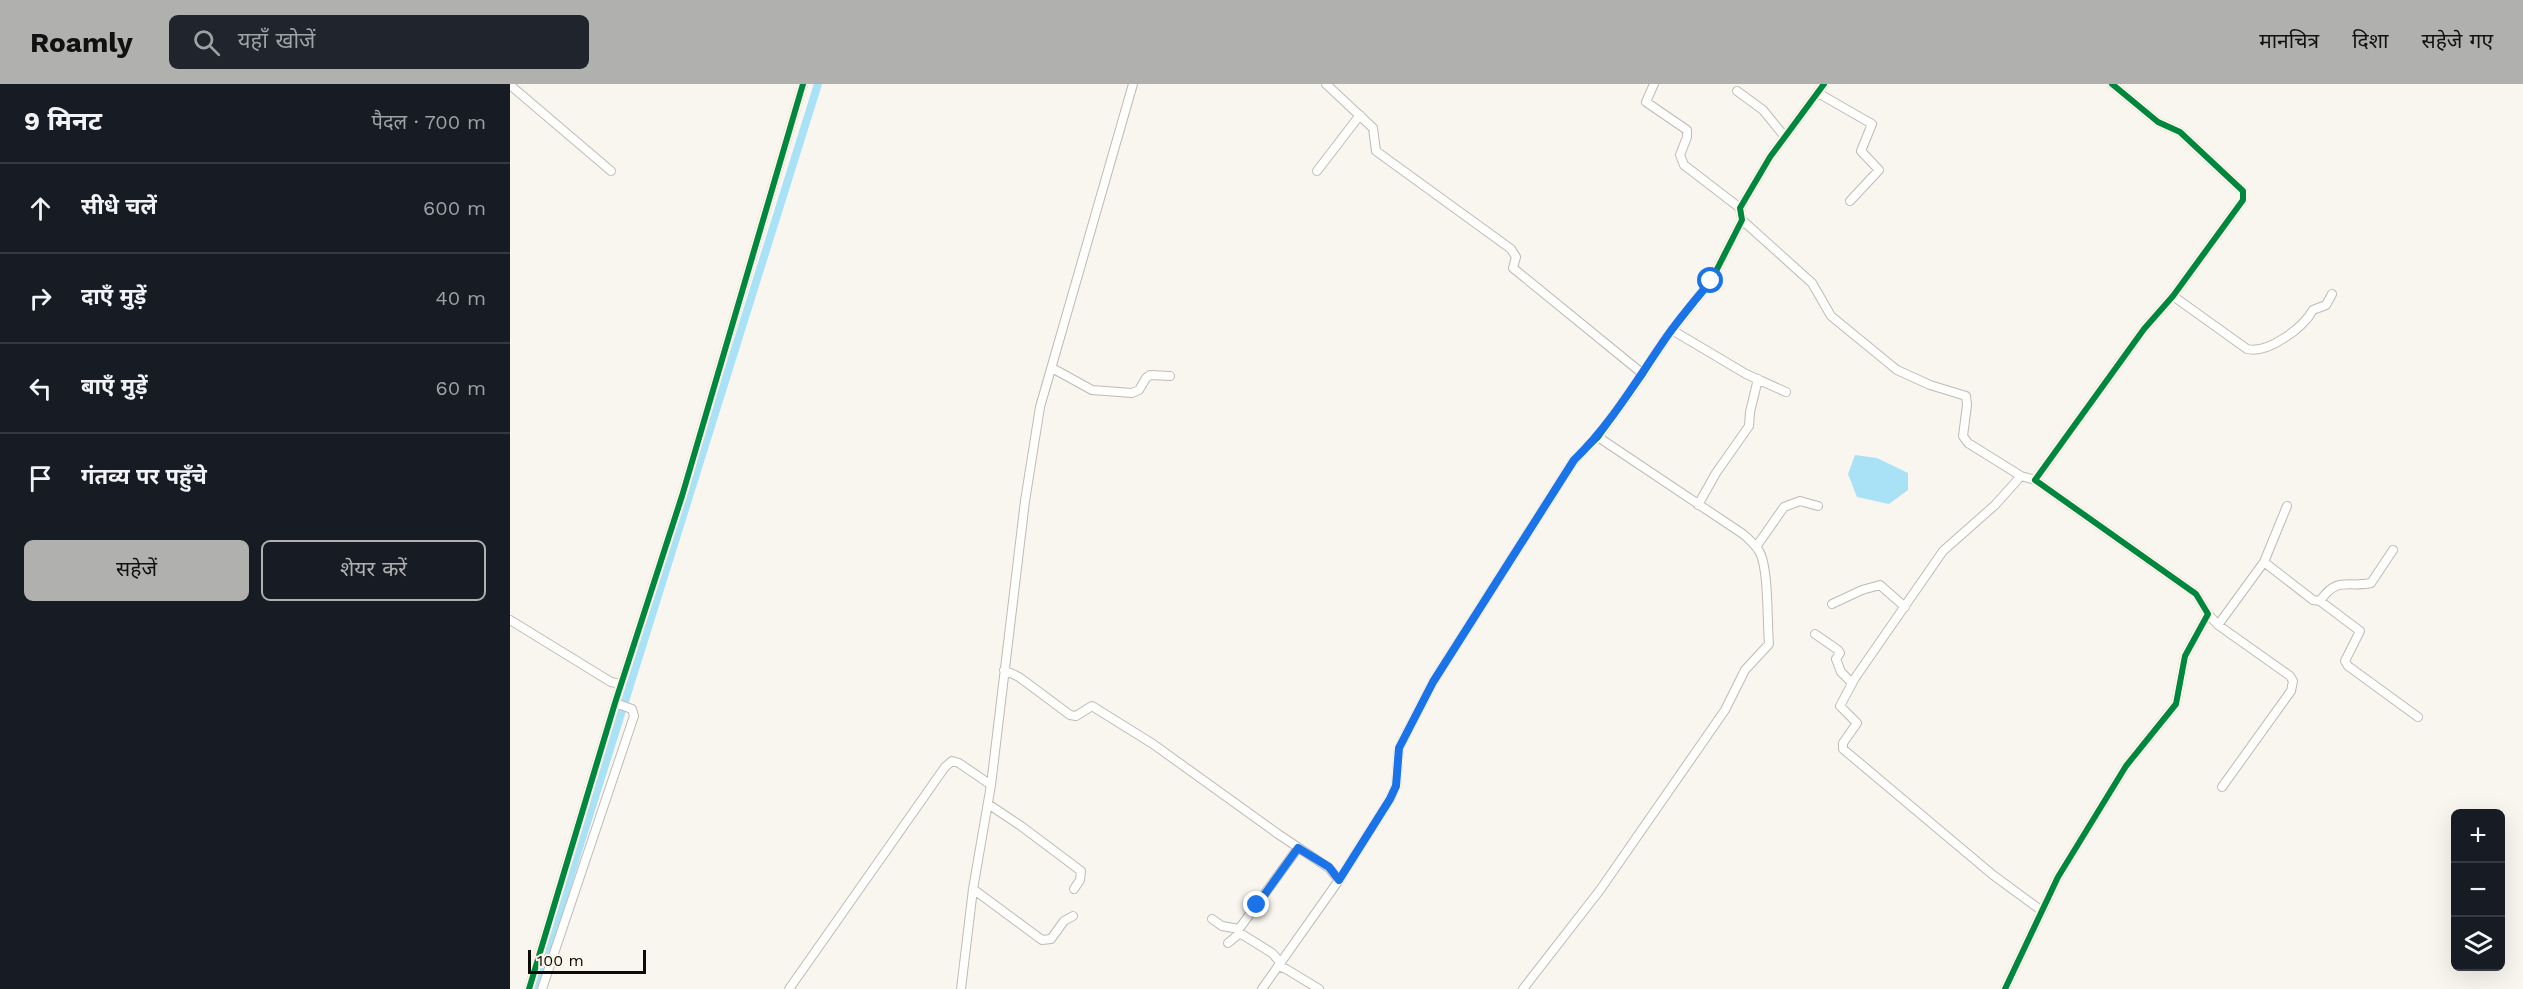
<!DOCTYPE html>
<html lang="hi">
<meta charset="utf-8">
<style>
:root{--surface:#171b24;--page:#20242c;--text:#f1f3f6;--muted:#9ea1a6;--line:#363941;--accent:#b0b0af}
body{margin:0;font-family:"Work Sans","Noto Sans Devanagari",sans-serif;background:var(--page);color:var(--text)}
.controls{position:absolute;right:18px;bottom:18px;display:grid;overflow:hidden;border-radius:9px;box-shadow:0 6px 24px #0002}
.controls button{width:54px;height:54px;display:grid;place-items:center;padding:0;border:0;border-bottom:2px solid var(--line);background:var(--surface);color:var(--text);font:30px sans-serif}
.scale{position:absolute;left:18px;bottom:15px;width:118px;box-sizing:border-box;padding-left:6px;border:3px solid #0d0b07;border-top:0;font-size:16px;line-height:21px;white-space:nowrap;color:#0d0b07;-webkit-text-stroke:4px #fdf7eb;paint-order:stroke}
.stop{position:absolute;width:18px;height:18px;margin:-14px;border:4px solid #1a73e8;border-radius:50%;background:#fff}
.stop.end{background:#1a73e8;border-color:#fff;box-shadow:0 2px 6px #0008}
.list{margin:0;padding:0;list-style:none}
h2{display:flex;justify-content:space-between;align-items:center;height:78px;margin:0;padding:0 24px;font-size:26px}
h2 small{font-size:20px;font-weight:400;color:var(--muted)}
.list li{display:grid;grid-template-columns:39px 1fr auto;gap:18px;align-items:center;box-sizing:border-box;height:90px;padding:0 24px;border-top:2px solid var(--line)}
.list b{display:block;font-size:22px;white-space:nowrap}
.list em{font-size:20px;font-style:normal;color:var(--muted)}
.actions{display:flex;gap:12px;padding:18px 24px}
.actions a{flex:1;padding:14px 0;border:2px solid var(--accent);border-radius:9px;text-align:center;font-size:21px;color:var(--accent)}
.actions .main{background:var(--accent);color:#111}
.icon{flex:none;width:33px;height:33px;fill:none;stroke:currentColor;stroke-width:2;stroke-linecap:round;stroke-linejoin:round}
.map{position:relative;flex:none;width:2013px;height:905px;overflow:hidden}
header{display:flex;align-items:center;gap:36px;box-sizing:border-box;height:84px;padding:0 30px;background:var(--accent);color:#111}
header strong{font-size:28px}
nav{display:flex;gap:33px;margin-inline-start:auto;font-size:21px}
.search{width:420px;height:54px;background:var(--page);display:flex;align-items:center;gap:15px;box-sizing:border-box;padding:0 21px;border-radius:9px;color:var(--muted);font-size:22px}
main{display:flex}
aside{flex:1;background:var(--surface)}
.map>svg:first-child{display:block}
</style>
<header>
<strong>Roamly</strong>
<div class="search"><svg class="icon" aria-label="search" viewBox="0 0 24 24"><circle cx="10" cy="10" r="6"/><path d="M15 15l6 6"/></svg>यहाँ खोजें</div>
<nav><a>मानचित्र</a><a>दिशा</a><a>सहेजे गए</a></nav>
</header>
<main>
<aside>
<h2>9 मिनट<small>पैदल · 700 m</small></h2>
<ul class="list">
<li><svg class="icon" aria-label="ahead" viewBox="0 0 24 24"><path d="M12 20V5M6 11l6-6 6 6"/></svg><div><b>सीधे चलें</b></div><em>600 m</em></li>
<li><svg class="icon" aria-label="right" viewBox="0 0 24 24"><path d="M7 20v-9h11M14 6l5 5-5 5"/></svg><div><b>दाएँ मुड़ें</b></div><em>40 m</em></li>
<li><svg class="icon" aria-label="left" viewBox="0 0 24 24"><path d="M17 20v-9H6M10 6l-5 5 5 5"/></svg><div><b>बाएँ मुड़ें</b></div><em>60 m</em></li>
<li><svg class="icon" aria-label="arrive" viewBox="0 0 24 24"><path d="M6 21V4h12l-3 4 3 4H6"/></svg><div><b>गंतव्य पर पहुँचे</b></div></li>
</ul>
<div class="actions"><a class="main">सहेजें</a><a>शेयर करें</a></div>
</aside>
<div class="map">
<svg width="2013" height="905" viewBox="0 0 2013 905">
<rect width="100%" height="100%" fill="#f9f6ef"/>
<path fill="#a9e2f7" d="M1345,371l22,3 31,15v17l-19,14 -32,-7 -9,-23z"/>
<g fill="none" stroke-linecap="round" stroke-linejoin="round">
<path stroke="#a9e2f7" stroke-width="8" d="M25,905l283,-905"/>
<defs>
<path id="minor" d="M816,0l47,44 3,23 135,98 5,8 -3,11 130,106
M1144,0l-8,18 41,28v7l-7,18 4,10 56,43
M0,1l101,86
M1227,7l26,19 22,27
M1308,9l54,31 -11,27 18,19 -29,31
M807,87l43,-56
M1232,136l70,63 19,33 66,54 33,15 36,11 1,9 -4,31 5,7 53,33 14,4
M1663,212l74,53c21,5 56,-21 66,-39l13,-5 6,-11
M1162,246l74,44 40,18
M542,284l40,22 40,3 7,-3 7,-12 4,-3 20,1
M1511,392l-26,29 -52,46 -88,127 -15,28 17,17 -14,20v6l150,126 49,36
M1188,421l18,-32 33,-47 1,-14 8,-33
M1246,463l28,-40 16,-6 18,5
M1754,478l49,38 7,1c17,-25 27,-13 51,-18l22,-33
M1810,517l40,30 -15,30 3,5 70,51
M1322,520l30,-14 18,-5 25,22
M1698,530l10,11 72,51 3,5 -2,10 -69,96
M0,536l101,62 10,2
M1708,541l46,-63 23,-56
M1305,550l23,16 2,3 -4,6 5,13 11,11
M494,586l15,7 51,38 6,1 16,-10 61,38 125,90 51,34 10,12 -77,109
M478,720l33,22 60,45 -1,9 -6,9
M829,796l51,-81 6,-13 3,-38 34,-66 141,-222 24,-23 45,-63 20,-32 48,-61 31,-61 -2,-12 30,-51 54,-73
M463,805l69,51 9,-1 13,-18 9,-5
M702,835l10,7 17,3 59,-81
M718,859l11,-9 4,1 29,18 8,9
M768,882l8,3 33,20
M19,905l86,-286 67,-207 121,-412
M32,905l92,-273 -2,-7 -17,-6
M279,905l156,-222 7,-6 7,2 32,22
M451,905l12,-100 18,-104 34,-284 15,-94 93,-323
M1013,905l77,-99 125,-180 20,-40 24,-26c-2,-21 0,-77 -10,-93 -4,-6 -10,-12 -16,-17l-145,-97
M1495,905l53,-112 68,-111 50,-62 9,-48 23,-42 -12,-20 -161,-114 109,-151 29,-33 70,-96v-9l-63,-59 -22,-10 -46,-38"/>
</defs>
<use href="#minor" stroke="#bebbb6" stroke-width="10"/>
<use href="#minor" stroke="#fefefd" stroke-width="8"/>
<defs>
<path id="cycleway" d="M829,796l51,-81 6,-13 3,-38 34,-66 141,-222 24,-23 45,-63 20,-32 48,-61 31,-61 -2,-12 30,-51 54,-73
M19,905l86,-286 67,-207 121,-412
M1495,905l53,-112 68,-111 50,-62 9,-48 23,-42 -12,-20 -161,-114 109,-151 29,-33 70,-96v-9l-63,-59 -22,-10 -46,-38"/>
</defs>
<use href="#cycleway" stroke="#fdf7eb" stroke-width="10"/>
<use href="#cycleway" stroke="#00873e" stroke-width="6"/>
</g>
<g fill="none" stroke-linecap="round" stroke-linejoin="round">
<path stroke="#1a73e8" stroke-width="8" d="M747,821l41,-57 31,19 10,13 51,-81 6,-13 3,-38 34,-66 141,-222c36,-35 61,-77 89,-118 14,-21 31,-41 48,-61"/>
</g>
</svg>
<div class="controls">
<button>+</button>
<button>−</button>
<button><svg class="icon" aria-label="layers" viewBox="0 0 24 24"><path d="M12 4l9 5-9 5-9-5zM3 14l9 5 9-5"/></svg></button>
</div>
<div class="scale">100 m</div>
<div class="stop" style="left:1201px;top:197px"></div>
<div class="stop end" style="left:747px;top:821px"></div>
</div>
</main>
